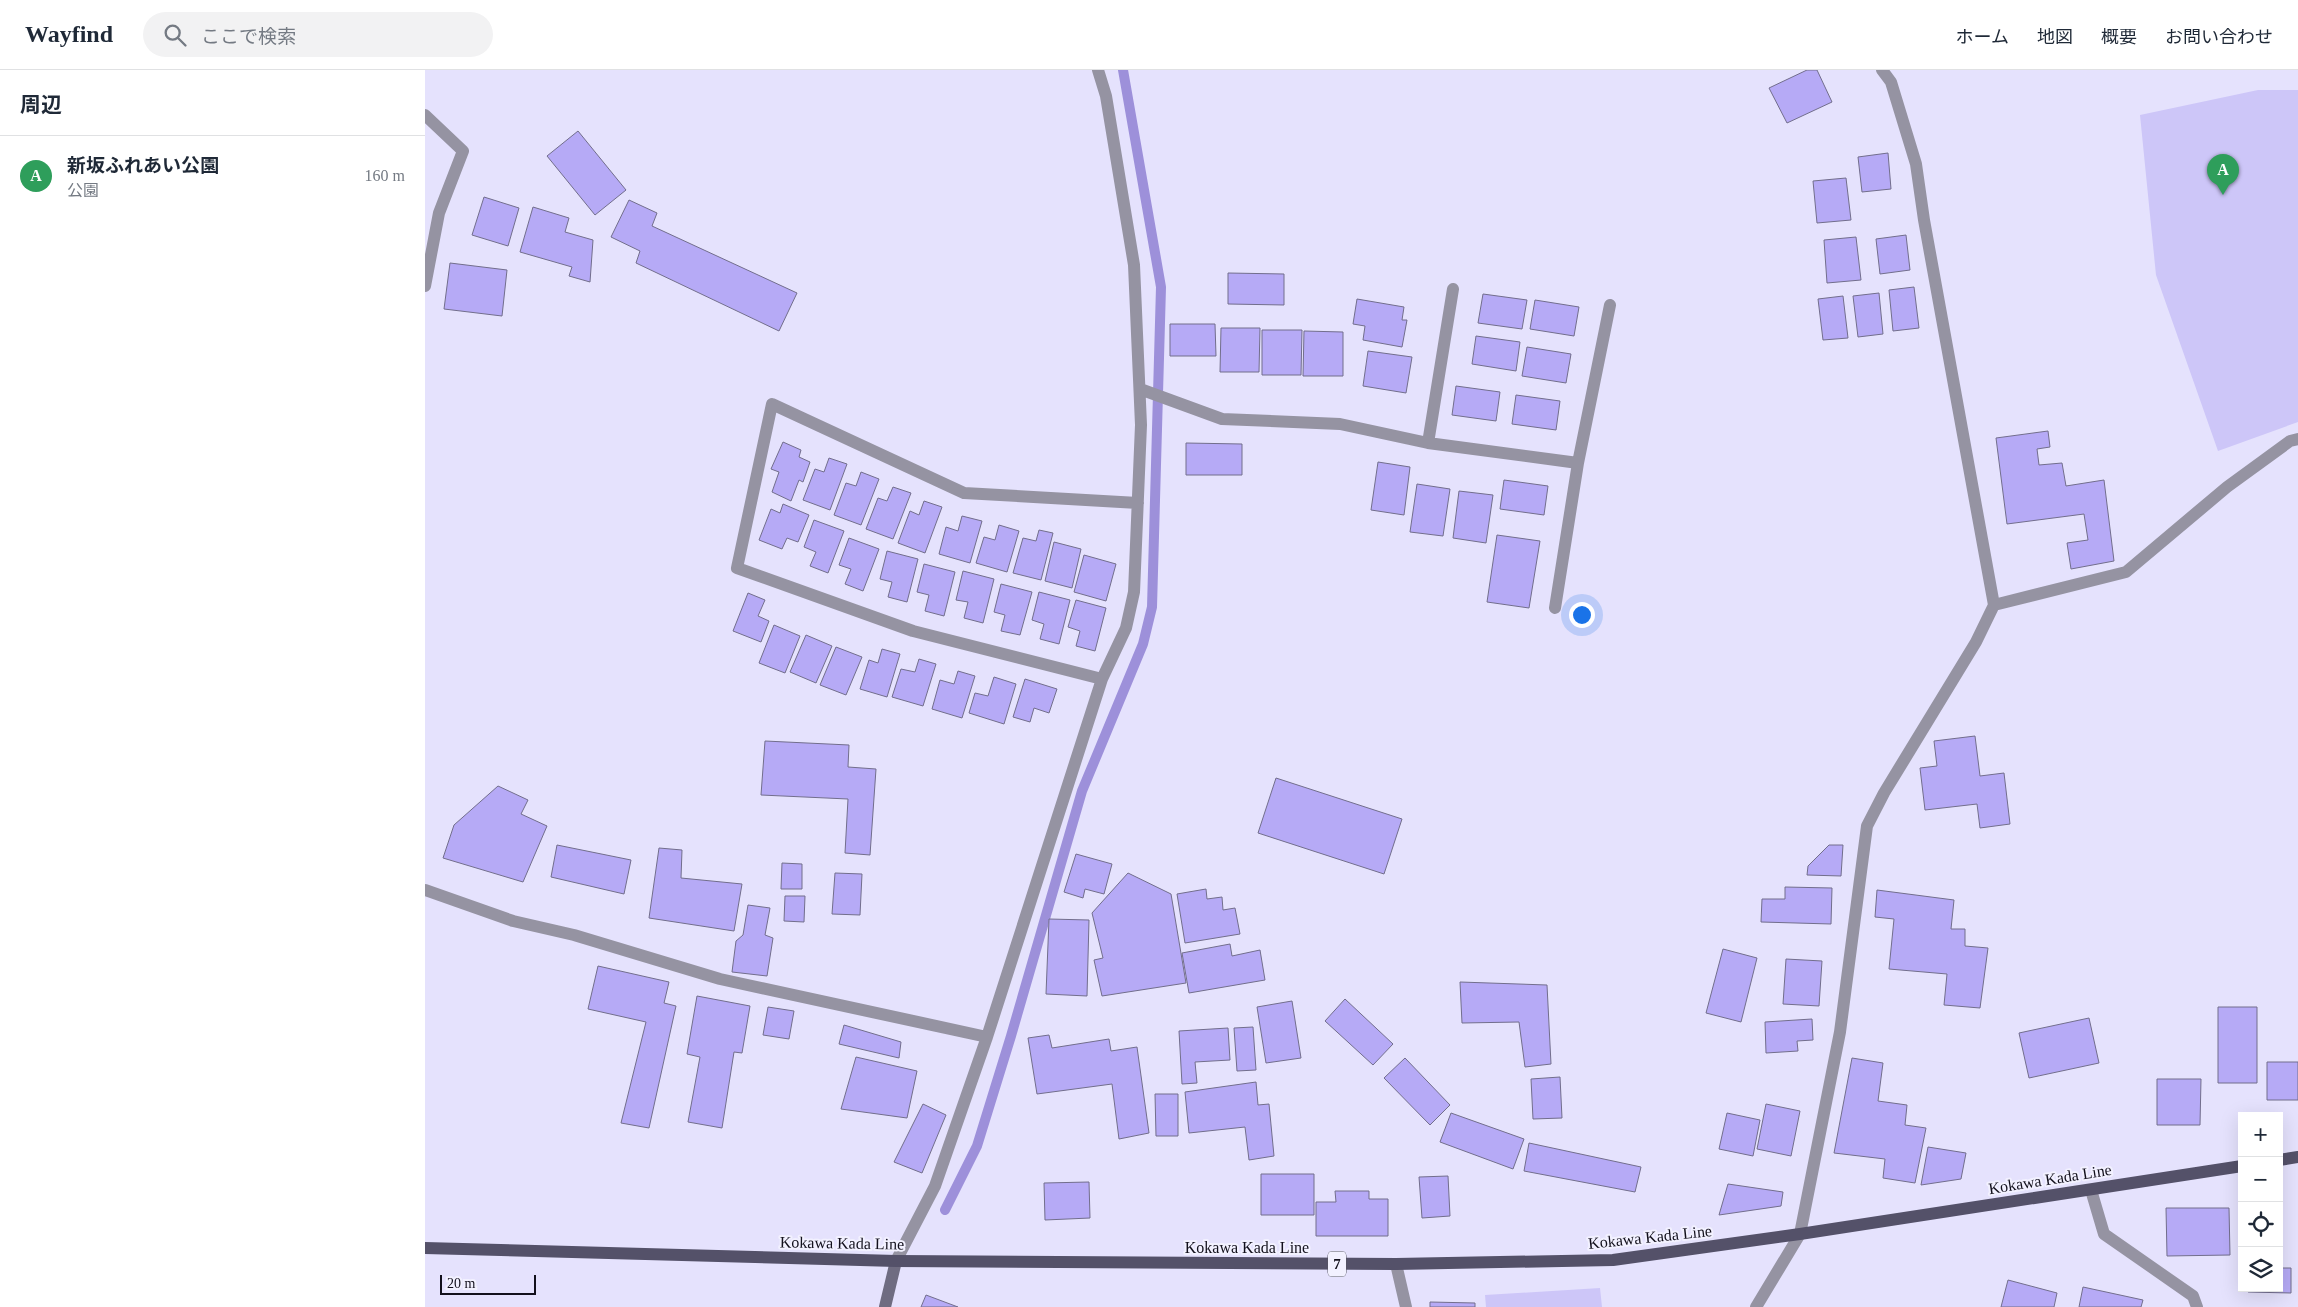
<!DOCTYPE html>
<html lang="ja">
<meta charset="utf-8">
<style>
:root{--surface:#fff;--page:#f2f2f3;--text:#1f2937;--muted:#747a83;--line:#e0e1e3;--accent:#b45309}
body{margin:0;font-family:"Times New Roman","Noto Sans JP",serif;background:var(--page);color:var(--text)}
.controls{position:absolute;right:15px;bottom:15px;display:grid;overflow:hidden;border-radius:0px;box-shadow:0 5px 20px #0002}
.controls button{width:45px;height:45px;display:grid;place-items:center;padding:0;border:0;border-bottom:1px solid var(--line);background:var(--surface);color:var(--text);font:25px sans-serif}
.scale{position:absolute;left:15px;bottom:12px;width:96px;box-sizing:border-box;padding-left:5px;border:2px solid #12101c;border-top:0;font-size:14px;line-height:18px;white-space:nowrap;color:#12101c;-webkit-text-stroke:4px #f2f1ff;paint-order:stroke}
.you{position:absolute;left:1156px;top:544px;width:18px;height:18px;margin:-12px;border:4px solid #fff;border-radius:50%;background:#1a73e8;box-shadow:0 0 0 8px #1a73e833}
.badge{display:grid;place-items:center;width:32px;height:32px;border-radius:50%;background:var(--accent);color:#fff;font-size:16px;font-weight:700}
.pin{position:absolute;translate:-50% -41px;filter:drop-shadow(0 1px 2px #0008)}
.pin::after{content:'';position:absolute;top:26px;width:18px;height:15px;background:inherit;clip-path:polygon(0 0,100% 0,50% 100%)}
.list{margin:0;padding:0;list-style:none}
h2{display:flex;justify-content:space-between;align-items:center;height:65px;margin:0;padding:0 20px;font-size:21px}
h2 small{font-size:16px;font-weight:400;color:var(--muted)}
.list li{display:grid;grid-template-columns:32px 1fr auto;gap:15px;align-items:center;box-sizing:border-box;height:80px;padding:0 20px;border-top:1px solid var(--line)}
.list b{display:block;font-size:19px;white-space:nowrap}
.list p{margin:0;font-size:16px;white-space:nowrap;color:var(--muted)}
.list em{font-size:16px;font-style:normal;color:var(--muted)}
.icon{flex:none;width:28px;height:28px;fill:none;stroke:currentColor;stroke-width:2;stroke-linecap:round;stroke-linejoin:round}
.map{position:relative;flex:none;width:1873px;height:1237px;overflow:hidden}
header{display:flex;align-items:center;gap:30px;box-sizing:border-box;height:70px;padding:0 25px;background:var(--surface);border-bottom:1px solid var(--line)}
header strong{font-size:24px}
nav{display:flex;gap:28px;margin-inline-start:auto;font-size:18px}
.search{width:350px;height:45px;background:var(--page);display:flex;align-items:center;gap:12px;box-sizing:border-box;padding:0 18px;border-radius:28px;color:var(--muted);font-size:19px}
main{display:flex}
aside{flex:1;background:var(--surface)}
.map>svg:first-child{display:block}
</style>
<header>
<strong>Wayfind</strong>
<div class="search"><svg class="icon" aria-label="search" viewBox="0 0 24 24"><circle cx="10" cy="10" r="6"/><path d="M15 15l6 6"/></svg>ここで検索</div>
<nav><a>ホーム</a><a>地図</a><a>概要</a><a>お問い合わせ</a></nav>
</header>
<main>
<aside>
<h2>周辺<small></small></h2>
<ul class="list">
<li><span class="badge" style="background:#2e9e5b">A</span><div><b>新坂ふれあい公園</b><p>公園</p></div><em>160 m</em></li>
</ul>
</aside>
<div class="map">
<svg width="1873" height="1237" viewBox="0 0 1873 1237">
<rect width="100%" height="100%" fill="#e5e2fd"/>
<path fill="#cdc6f8" d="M1833,20h40v332l-80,29 -62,-176 -16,-160z
M1175,1218l2,19h-116l-1,-12z"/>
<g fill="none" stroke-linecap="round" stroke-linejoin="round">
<path stroke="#9d90da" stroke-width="10" d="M520,1140l32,-64 34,-110 71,-245 61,-147 9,-37 9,-320 -38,-217"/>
</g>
<path fill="#b6aaf6" stroke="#726e8c" d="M1382,0h10l15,32 -45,21 -18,-35z
M153,61l48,59 -31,25 -48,-59z
M1463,83l3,36 -29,3 -4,-35z
M1421,108l5,42 -34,3 -4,-42z
M59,127l35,11 -11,38 -36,-11z
M204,130l28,13 -5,13 145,67 -18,38 -143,-68 4,-12 -29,-14z
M108,137l36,11 -4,14 28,8 -3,42 -21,-6 3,-9 -52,-15z
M1481,165l4,35 -30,4 -4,-35z
M1431,167l5,43 -34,3 -3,-43z
M25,193l57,7 -5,46 -58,-7z
M803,203l56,1v31l-56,-1z
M1489,217l5,41 -26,3 -4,-41z
M1454,223l4,41 -25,3 -5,-41z
M1058,224l44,6 -5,29 -44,-6z
M1418,226l5,42 -25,2 -5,-41z
M932,229l47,8 -2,13h5l-5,27 -39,-7 2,-14 -12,-2z
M1110,230l44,7 -5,29 -44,-7z
M745,254h45l1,32h-46z
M796,258h39l-1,44h-39z
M837,260h40l-1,45h-39z
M879,261l39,1v44h-40z
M1051,266l44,6 -4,29 -44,-7z
M1102,277l44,7 -5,29 -44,-7z
M943,281l44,6 -6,36 -43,-7z
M1031,316l44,6 -4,29 -44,-6z
M1091,325l44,6 -4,29 -44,-6z
M1623,361l2,16 -13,2 2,16 23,-2 4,23 38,-6 10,81 -43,8 -4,-26 21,-3 -4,-26 -77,10 -11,-86z
M358,372l18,8 -2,7 11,5 -7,20 -4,-2 -8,21 -19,-9 7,-20 -8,-3z
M761,373l56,1v31h-56z
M404,388l18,6 -17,46 -27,-10 12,-31 9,3z
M953,392l32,5 -6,48 -33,-5z
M436,402l18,7 -18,46 -27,-10 12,-32 10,3z
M1079,410l44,6 -4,29 -44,-6z
M992,414l33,5 -7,47 -33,-4z
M468,417l18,6 -18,46 -27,-10 12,-31 9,3z
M1034,421l34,4 -7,48 -33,-5z
M499,431l18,6 -17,46 -27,-10 12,-32 9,4z
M358,434l26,11 -11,27 -11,-4 -5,11 -23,-9 12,-31 9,4z
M537,446l20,5 -12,42 -31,-9 7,-27 12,4z
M389,450l30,11 -16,42 -18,-7 6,-14 -12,-5z
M574,455l20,6 -12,41 -31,-9 8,-26 11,3z
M614,460l14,3 -12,47 -28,-7 10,-35 13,3z
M1072,465l43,6 -11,67 -42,-6z
M424,468l30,11 -16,42 -18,-7 6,-15 -12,-4z
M629,472l27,7 -9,39 -27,-7z
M462,481l31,8 -11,43 -19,-5 4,-15 -12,-3z
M659,485l32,9 -10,37 -32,-9z
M499,494l31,8 -11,44 -19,-5 4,-16 -12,-3z
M538,501l31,8 -11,44 -19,-5 4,-16 -12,-2z
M576,514l31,8 -12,43 -19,-4 4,-16 -11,-3z
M614,522l31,8 -11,44 -19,-5 4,-15 -12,-4z
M323,523l17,7 -7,16 11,5 -8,21 -28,-11z
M651,530l30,8 -11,43 -19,-5 4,-15 -12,-4z
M349,555l26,11 -15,37 -26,-10z
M381,565l26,11 -16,37 -26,-11z
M411,577l26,10 -16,38 -26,-10z
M457,579l18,5 -13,43 -27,-8 9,-29 9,3z
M494,589l17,5 -13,42 -31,-9 9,-28 14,3z
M533,601l17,5 -13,42 -30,-9 8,-29 14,4z
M569,607l22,7 -12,40 -35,-11 6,-20 13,3z
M600,609l32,10 -8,24 -15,-5 -4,14 -17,-5z
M1550,666l5,40 24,-3 6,51 -30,4 -3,-24 -52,6 -5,-42 17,-2 -3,-25z
M340,671l84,4 -1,22 28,2 -6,86 -25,-2 3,-54 -87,-4z
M851,708l126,41 -18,55 -126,-41z
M73,716l30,14 -7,14 26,12 -24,56 -80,-24 11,-33z
M132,775l74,15 -7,34 -73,-17z
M1404,775h14l-2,31 -34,-1 1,-9z
M234,778l23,2 -1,28 61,6 -8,47 -85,-13z
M651,784l36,10 -8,30 -19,-5 -2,9 -19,-6z
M357,793l20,1v25h-21z
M410,803l27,1 -2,41 -28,-1z
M703,803l43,21 15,89 -84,13 -8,-36 9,-2 -11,-45z
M1360,817l47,1 -1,36 -70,-2 1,-23h23z
M781,819l1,10 15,-2 1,13 12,-2 5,26 -55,9 -8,-49z
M1452,820l77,10 -3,29h14v17l23,2 -8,60 -36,-3 3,-31 -58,-5 5,-50 -19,-2z
M360,826h20l-1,26 -20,-1z
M323,835l22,3 -5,27 8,3 -6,38 -35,-4 4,-31 7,-6z
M624,849l40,1 -2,76 -41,-2z
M805,874l2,12 28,-6 5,30 -76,13 -7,-40z
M1298,879l34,9 -16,64 -35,-9z
M1361,889l36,2 -3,45 -36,-2z
M173,896l71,16 -5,21 12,3 -27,122 -28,-5 25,-101 -58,-13z
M1035,912l87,3 4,79 -26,3 -6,-45 -57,1z
M272,926l53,10 -8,47 -8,-1 -12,76 -34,-6 12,-65 -13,-3z
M920,929l48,45 -20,21 -48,-44z
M867,931l9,57 -35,5 -9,-56z
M343,937l26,4 -5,28 -26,-4z
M1793,937h39v76h-39z
M1664,948l10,45 -70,15 -10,-45z
M1387,949l1,21 -16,1 1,10 -32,2 -1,-31z
M419,955l57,17 -2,16 -60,-14z
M828,957l3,43 -19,1 -3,-43z
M803,958l2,32 -35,2 2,21 -15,1 -3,-53z
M624,965l3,13 57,-9 2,12 26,-4 12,86 -30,6 -7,-55 -75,10 -9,-56z
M431,987l61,14 -10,47 -66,-9z
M980,988l45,47 -20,20 -46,-47z
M1427,988l31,5 -5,38 29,4 -2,20 21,3 -11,55 -32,-5 2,-19 -51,-6z
M1842,992h31v38h-31z
M1135,1007l2,41 -29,1 -2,-40z
M1732,1009h44l-1,46h-43z
M831,1012l2,23 11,-1 5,52 -25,4 -4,-33 -56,6 -4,-41z
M730,1024h23v42h-22z
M498,1034l23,11 -24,58 -28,-11z
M1341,1034l34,7 -9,45 -34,-7z
M1026,1043l73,26 -11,30 -73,-27z
M1302,1043l33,7 -7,36 -34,-7z
M1104,1073l112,24 -6,25 -111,-21z
M1503,1077l38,6 -5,26 -40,6z
M836,1104h53v41h-53z
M1023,1106l2,40 -28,2 -3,-41z
M664,1112l1,36 -45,2 -1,-37z
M1303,1114l55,8 -2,14 -62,9z
M910,1121h34v8h19v37h-72v-34h20z
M1741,1138h63l1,47 -63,1z
M1854,1145h2v53h10v25l-43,-1v-4h31z
M1583,1210l49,13 -3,14h-53z
M1658,1217l60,13 -2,7h-62z
M501,1225l32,12h-37z
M1005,1232l45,1v4h-45z"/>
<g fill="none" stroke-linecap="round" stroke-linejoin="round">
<path stroke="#9593a2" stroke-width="12" d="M0,45l38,36 -24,62 -14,73
M715,319l82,30 118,5 88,19 150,20 -23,145
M1003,373l25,-154
M1153,393l32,-158
M1569,535l132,-33 101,-85 63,-46 8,-2
M677,609l-189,-48 -176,-63 35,-164 192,89 174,10
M0,820l88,31 61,14 146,44 267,58
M1666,1120l13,44 89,62 4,11
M471,1191l39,-75 52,-149 115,-358 24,-51 8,-36 7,-167 -7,-160 -28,-169 -8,-26
M971,1194l10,43
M1331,1237l44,-73 40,-202 27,-206 17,-33 92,-151 18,-37 -70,-385 -8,-56 -25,-82 -9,-12"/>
<path stroke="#6f6c81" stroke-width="12" d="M460,1237l11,-46"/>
<path stroke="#545169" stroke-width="12" d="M1854,1090l19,-3
M0,1178l471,13 500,3 217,-4 187,-26 442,-68"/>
</g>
<g text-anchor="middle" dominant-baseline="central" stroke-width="4" stroke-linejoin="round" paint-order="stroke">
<rect fill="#f2f1ff" stroke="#555460" stroke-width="1" x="903" y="1181.5" width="18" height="25" rx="4"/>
<g font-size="15" font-weight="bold" fill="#12101c">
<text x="912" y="1194">7</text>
</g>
<g font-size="16" fill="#12101c" stroke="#f2f1ff">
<text transform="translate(1625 1109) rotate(-9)">Kokawa Kada Line</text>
<text transform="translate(1225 1167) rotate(-6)">Kokawa Kada Line</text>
<text transform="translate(417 1173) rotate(1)">Kokawa Kada Line</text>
<text x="822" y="1177">Kokawa Kada Line</text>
</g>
</g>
</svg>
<div class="controls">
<button>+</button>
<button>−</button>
<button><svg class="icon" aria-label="locate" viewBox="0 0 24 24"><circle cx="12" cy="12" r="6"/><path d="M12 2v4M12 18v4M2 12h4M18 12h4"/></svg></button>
<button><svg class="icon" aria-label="layers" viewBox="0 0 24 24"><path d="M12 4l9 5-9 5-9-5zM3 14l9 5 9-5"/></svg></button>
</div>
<div class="scale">20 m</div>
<div class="you"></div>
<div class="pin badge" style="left:1798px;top:125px;background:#2e9e5b">A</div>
</div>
</main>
